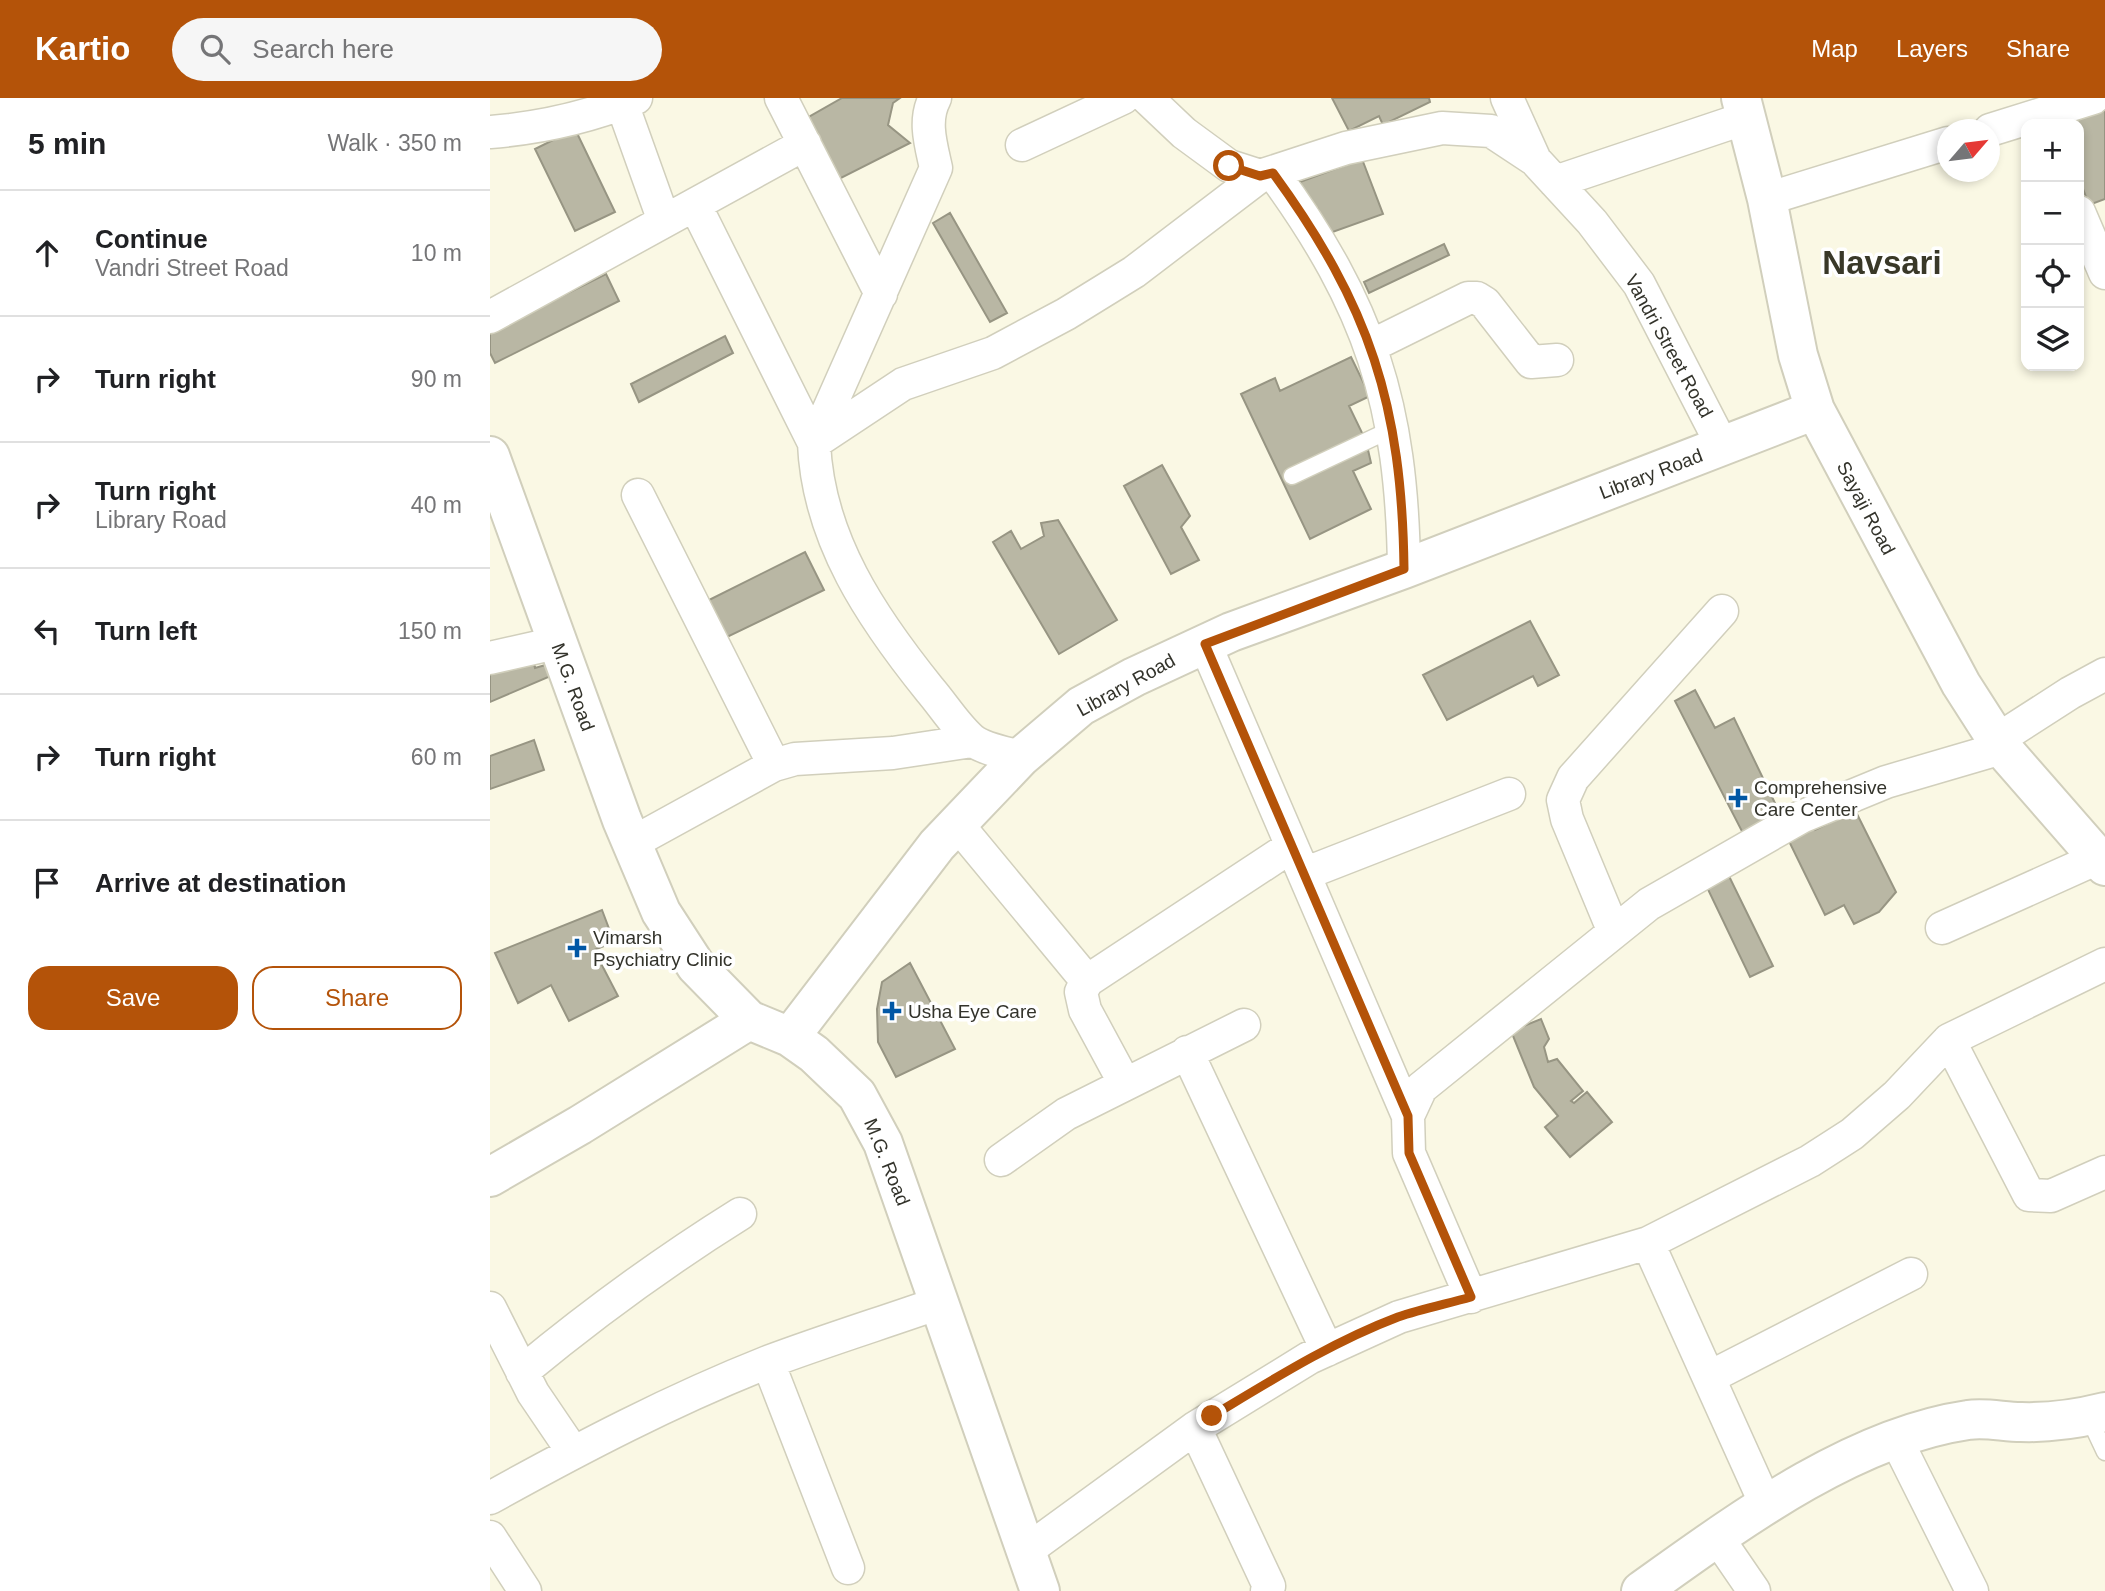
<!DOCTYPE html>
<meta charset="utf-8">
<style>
:root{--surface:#fff;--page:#f6f6f6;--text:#202124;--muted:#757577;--line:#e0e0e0;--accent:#b45309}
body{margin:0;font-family:Helvetica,sans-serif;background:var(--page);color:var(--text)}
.controls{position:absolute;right:21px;top:21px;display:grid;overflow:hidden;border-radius:14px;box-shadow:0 4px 10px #0003}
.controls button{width:63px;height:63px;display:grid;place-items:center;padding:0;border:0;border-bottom:2px solid var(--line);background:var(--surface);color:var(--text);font:35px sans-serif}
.compass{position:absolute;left:1447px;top:21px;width:63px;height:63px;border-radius:50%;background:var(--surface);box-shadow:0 4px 10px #0003;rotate:62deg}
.stop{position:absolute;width:21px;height:21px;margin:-16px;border:5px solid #b45309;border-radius:50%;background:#fff}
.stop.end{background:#b45309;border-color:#fff;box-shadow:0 2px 7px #0008}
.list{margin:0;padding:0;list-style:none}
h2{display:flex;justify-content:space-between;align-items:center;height:91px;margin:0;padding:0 28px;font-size:30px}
h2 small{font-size:23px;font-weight:400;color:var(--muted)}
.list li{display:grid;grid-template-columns:46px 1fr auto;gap:21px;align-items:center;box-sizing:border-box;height:126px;padding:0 28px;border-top:2px solid var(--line)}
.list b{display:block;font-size:26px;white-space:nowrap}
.list p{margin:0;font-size:23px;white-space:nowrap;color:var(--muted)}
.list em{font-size:23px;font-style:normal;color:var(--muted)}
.actions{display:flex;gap:14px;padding:21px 28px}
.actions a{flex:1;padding:16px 0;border:2px solid var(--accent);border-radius:21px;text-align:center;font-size:24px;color:var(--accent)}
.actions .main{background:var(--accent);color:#fff}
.icon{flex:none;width:38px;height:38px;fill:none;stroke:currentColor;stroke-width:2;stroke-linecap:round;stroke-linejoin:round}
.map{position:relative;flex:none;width:1615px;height:1493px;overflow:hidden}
header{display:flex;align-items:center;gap:42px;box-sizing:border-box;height:98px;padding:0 35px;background:var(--accent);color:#fff}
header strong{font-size:33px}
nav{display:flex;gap:38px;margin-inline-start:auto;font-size:24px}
.search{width:490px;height:63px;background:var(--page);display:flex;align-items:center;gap:18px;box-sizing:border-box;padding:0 24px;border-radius:38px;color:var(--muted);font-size:26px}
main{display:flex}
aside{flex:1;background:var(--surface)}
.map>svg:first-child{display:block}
</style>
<header>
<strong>Kartio</strong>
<div class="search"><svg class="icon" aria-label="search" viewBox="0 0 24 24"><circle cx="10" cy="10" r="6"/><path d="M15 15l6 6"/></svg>Search here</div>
<nav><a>Map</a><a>Layers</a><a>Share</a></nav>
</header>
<main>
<aside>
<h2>5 min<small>Walk · 350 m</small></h2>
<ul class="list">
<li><svg class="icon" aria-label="ahead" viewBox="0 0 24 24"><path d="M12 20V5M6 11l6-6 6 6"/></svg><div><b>Continue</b><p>Vandri Street Road</p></div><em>10 m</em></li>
<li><svg class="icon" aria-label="right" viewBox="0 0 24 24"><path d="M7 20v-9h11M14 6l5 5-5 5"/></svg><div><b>Turn right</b></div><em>90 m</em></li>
<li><svg class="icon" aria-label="right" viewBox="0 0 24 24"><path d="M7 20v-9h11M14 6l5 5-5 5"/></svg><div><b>Turn right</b><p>Library Road</p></div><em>40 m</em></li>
<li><svg class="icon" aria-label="left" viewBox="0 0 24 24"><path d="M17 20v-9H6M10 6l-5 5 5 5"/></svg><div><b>Turn left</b></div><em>150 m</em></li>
<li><svg class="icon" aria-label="right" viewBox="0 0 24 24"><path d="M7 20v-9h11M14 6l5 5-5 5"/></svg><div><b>Turn right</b></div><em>60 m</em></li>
<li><svg class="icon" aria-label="arrive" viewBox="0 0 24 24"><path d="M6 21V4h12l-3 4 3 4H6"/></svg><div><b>Arrive at destination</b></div></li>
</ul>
<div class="actions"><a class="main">Save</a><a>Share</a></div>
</aside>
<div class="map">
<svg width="1615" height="1493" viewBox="0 0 1615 1493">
<rect width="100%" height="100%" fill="#faf8e4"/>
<path fill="#b9b7a4" stroke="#979583" stroke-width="2" d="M352,0h58l-7,5 -5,22 22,18 -71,36 -32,-61z
M842,0h97l1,4 -47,23 -4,-9 -30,15z
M1615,5v96l-16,6 -10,-27v-54h-20z
M85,31l40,83 -40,19 -40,-82z
M872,61l21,55 -56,20 -9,-25 -7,2 -11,-29z
M460,115l57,100 -17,9 -57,-99z
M954,146l5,11 -80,38 -5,-11z
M116,176l13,27 -124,62 -5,-10v-21z
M235,238l8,17 -94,49 -8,-18z
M861,259l19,39 -21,10 17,35 5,22 -18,8 18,38 -61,30 -69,-145 34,-16 5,13z
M672,367l28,51 -9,11 18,33 -28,14 -47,-88z
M568,422l59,100 -58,34 -66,-112 18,-11 10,18 23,-13 -3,-13z
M315,454l19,38 -99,48 -18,-37z
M1040,523l29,54 -21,11 -5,-10 -86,44 -24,-45z
M41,550l4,20 14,-4 4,11 -63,27v-38z
M1205,592l20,38 19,-10 51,106 -37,19 -73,-142z
M44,642l10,30 -54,19v-33z
M1365,712l41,82 -17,20 -25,12 -10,-19 -19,10 -41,-84 25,-12 6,11z
M1235,770l48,98 -23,11 -47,-98z
M112,812l12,32 -20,8 24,46 -49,25 -18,-36 -33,18 -23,-50z
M420,865l45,86 -59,28 -18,-35 -1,-33 5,-27z
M1051,921l8,20 -5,8 4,15 9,-3 26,32 -12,10 3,2 13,-11 25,30 -42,35 -25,-30 13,-11 -24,-29 -23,-56z"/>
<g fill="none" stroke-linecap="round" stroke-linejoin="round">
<defs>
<path id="lane" d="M802,378l102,-48
M1598,1318l17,36"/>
<path id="street" d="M130,0l44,123
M291,0l100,196
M445,0c-12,22 -4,47 1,70l-122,275c4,96 58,175 116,247 13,15 26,36 41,49 11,10 36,14 50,18
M657,0l37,35 45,33 31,10 86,-28 96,-20 49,3 44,29 57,62 47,62 84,163
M1017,0l28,62
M1500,32l103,-32
M0,34c51,-4 99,-15 146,-34
M532,47l101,-47
M783,75c97,133 129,232 131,396
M1065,84l191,-64
M1277,101l181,-56
M205,107l119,238 89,-59 90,-31 73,-39 68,-42 126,-96
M1589,114l26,61
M0,219l315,-173
M881,248l97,-48h9l8,5 46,59 26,-2
M148,397l136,270
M715,546l203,472
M0,560l66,-15
M1507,642l73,-47 35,-19
M467,726l130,157
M142,745l142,-78 21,-6 98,-6 79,-12
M814,776l205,-80
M1452,830l156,-70
M1124,834l-47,-113 -4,-19 10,-22 149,-167
M1459,942l80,155 22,1 54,-24
M697,954l140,298
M635,986l-40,-74 -4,-18 6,-11 205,-135
M511,1062l65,-46 178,-89
M1158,1145l119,264
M981,1199l-62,-144 -1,-37 13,-28 228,-184 152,-87 85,-35 116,-34
M0,1210l43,85 40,59
M278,1264l80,206
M32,1274c70,-58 141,-110 218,-158
M1220,1279l201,-103
M705,1330l74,158 -2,5
M1406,1341l76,152
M0,1400c90,-50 182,-98 278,-136 56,-21 114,-39 171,-59
M0,1439l35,54
M1227,1439l37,54
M536,1453l169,-123 114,-70 90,-41 249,-74 162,-82 42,-27 45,-39 52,-55 156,-76"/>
<path id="secondary" d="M1251,0l26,101 31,156 17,55 146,274 41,64 103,118
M0,358l132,364 39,92 35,54 53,54 41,17 24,17 43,41 26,48 157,448
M300,939l147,-192 84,-88 60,-51 53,-29 97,-45 173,-63 411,-159
M0,1079l90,-52 169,-105
M1151,1493c94,-67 210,-154 327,-171 17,-3 36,2 53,2 29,1 56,-3 84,-10"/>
</defs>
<use href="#lane" stroke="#d1cfbc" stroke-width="19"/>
<use href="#street" stroke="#d1cfbc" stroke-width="35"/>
<use href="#secondary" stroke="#d1cfbc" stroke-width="42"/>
<use href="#lane" stroke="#fff" stroke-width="16"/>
<use href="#street" stroke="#fff" stroke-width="32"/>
<use href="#secondary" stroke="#fff" stroke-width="38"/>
</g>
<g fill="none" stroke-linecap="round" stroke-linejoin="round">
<path stroke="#b45309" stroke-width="9" d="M722,1318c60,-36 120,-74 186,-99 23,-8 48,-13 73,-20l-62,-144 -1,-37 -203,-472 199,-75c-2,-164 -34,-263 -131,-396l-13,3 -31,-10"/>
</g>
<g fill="#0157a5" stroke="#fff" stroke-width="2.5">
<path d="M1244.5 689.5h7v7h7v7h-7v7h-7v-7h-7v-7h7z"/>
<path d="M83.5 839.5h7v7h7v7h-7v7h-7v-7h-7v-7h7z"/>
<path d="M398.5 902.5h7v7h7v7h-7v7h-7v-7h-7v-7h7z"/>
</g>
<g text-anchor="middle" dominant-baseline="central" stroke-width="7" stroke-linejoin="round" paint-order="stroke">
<g font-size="19" fill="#33332b" stroke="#fff">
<text transform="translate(1179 248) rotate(61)">Vandri Street Road</text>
<text transform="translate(1161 376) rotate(-21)">Library Road</text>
<text transform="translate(1376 410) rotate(62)">Sayaji Road</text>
<text transform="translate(636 587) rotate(-29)">Library Road</text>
<text transform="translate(83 589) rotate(70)">M.G. Road</text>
<text transform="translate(397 1064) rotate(68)">M.G. Road</text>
</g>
<g font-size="19" fill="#33332b" stroke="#fff" text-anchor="start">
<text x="1264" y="689">Comprehensive<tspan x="1264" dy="22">Care Center</tspan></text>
<text x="103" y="839">Vimarsh<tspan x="103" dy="22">Psychiatry Clinic</tspan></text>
<text x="418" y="913">Usha Eye Care</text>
</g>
<g font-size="33" font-weight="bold" fill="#393828" stroke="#fff">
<text x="1392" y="164">Navsari</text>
</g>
</g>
</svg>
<div class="controls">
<button>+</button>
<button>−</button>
<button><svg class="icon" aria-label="locate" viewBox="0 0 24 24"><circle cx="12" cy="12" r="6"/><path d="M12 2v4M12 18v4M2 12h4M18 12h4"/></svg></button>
<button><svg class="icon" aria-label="layers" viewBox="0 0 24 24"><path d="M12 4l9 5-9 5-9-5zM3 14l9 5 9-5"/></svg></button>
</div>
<svg class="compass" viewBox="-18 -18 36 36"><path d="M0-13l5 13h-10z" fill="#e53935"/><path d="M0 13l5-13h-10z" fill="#757577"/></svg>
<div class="stop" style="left:739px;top:68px"></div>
<div class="stop end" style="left:722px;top:1318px"></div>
</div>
</main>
